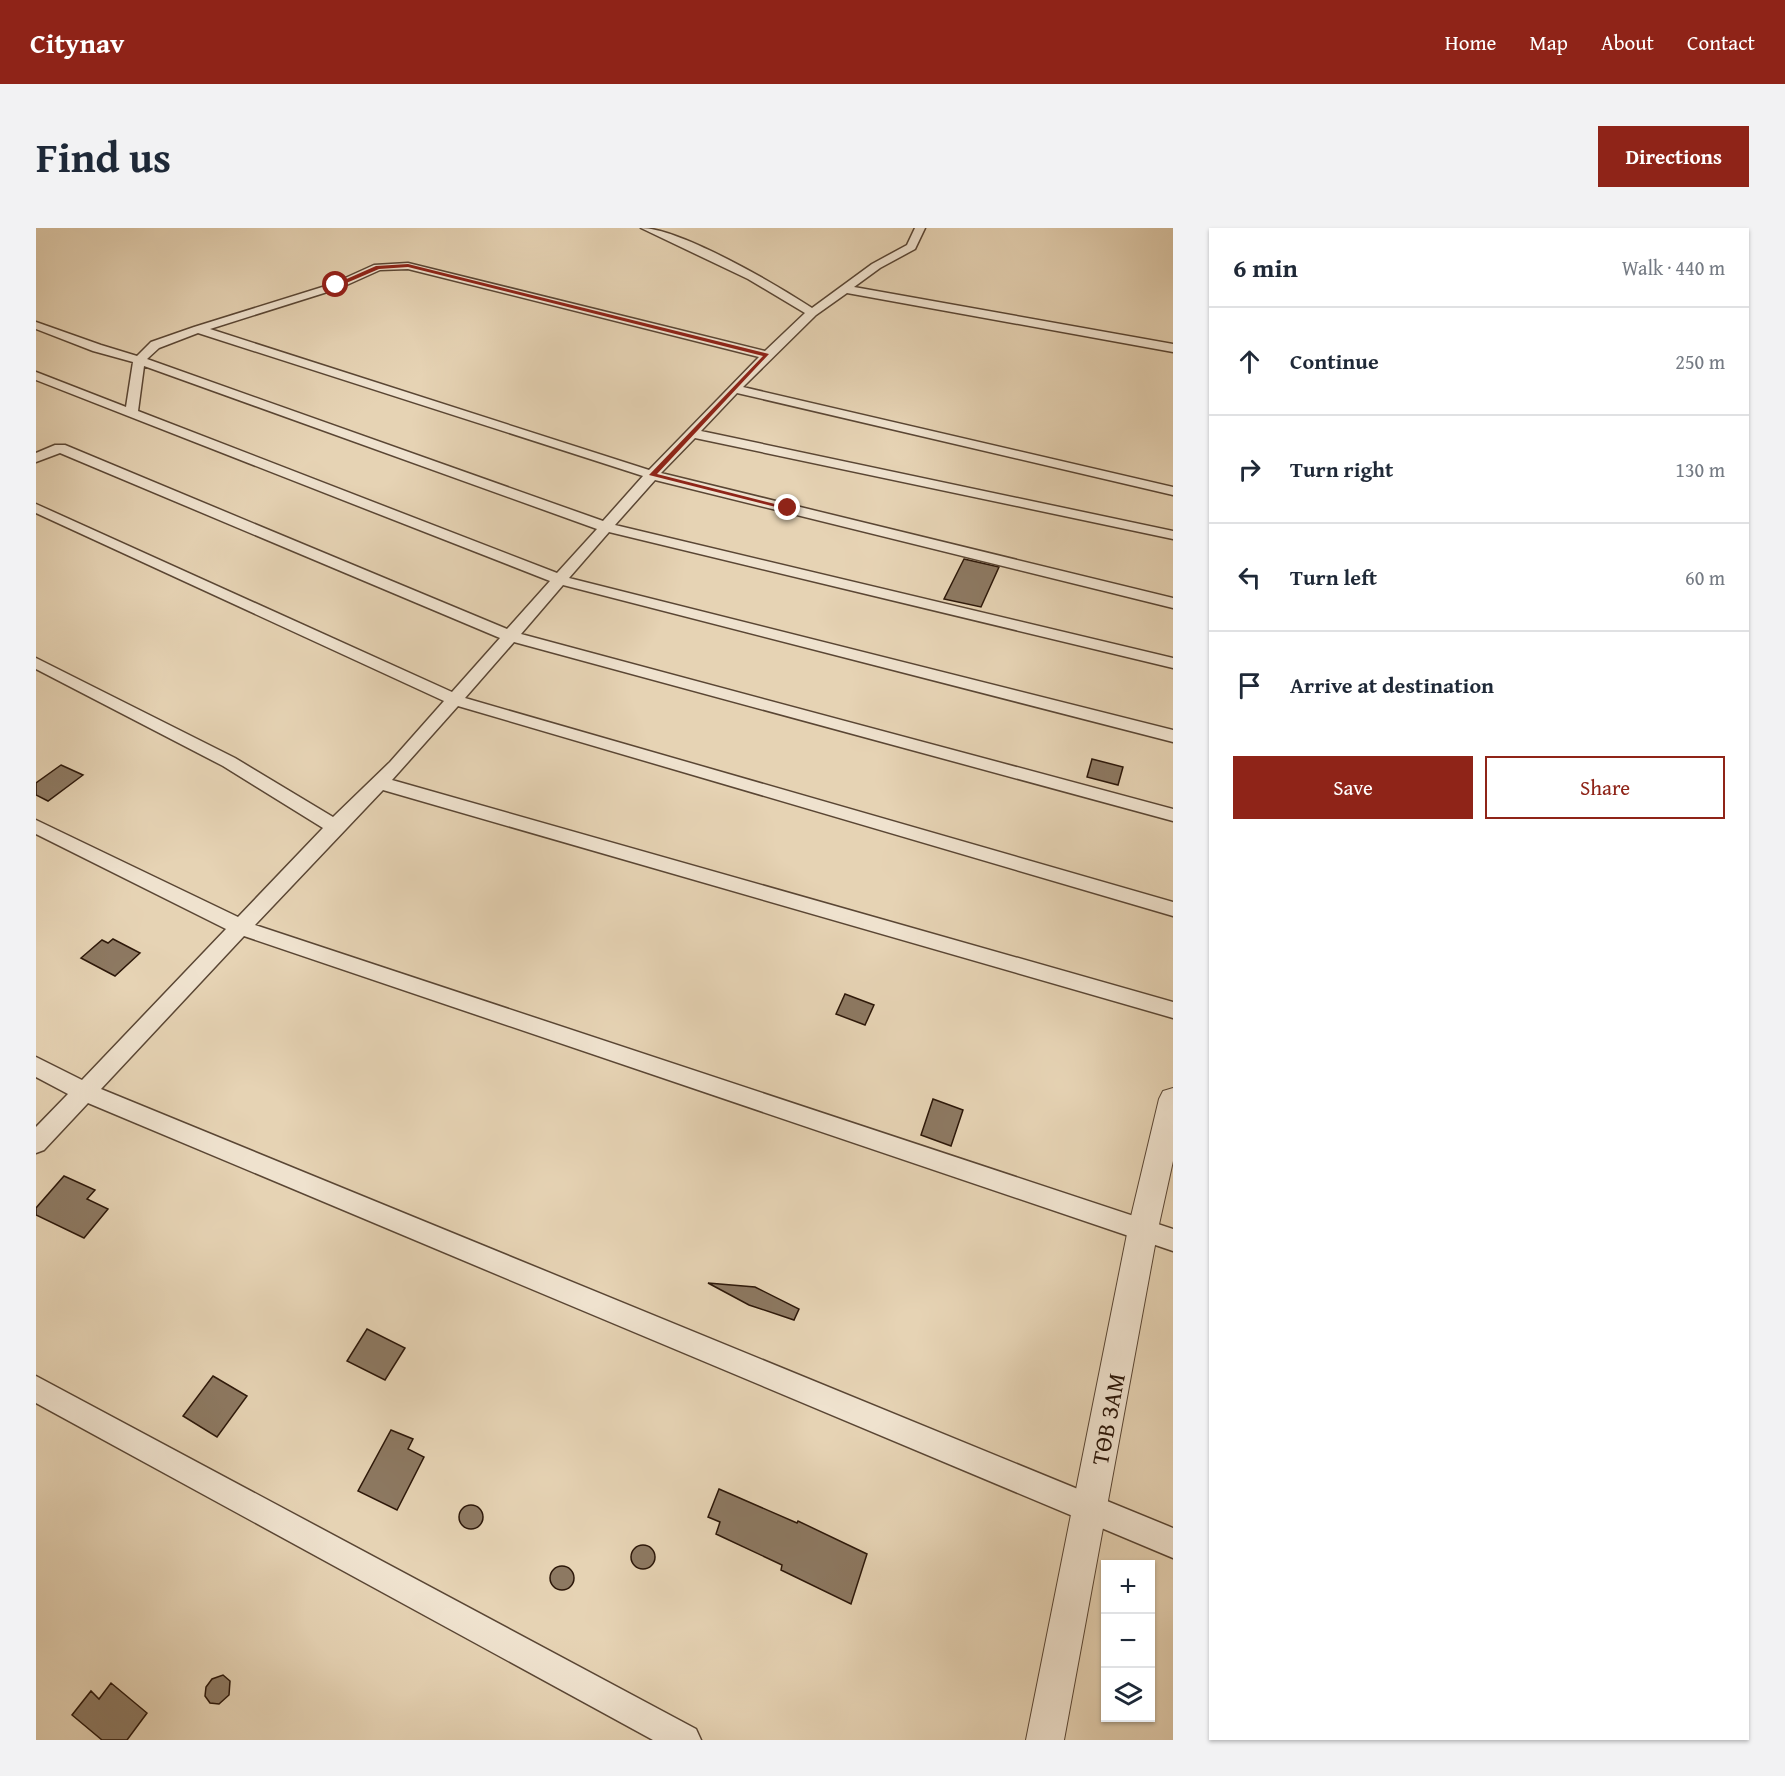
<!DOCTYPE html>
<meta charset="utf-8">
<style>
:root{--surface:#fff;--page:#f2f2f3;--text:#1f2937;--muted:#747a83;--line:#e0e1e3;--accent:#8f2418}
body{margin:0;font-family:"Gentium Book Plus",serif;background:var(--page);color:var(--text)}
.controls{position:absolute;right:18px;bottom:18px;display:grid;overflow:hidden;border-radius:0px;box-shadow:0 2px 4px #0004}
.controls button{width:54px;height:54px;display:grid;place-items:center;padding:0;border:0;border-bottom:2px solid var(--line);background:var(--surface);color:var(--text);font:30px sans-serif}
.stop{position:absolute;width:18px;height:18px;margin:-14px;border:4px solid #8f2418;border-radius:50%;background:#fff}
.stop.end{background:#8f2418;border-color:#fff;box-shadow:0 2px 6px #0008}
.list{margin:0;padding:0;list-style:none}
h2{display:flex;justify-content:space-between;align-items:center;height:78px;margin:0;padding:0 24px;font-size:26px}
h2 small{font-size:20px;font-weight:400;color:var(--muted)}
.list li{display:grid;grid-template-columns:39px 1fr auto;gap:18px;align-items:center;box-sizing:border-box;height:108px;padding:0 24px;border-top:2px solid var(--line)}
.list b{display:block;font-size:22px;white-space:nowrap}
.list em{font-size:20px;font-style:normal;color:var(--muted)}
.actions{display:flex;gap:12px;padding:18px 24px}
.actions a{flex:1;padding:14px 0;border:2px solid var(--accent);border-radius:0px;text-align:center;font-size:21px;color:var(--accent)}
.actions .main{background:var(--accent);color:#fff}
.icon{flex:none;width:33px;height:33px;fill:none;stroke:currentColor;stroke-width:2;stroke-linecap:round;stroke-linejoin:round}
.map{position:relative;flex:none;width:1137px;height:1512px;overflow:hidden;border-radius:0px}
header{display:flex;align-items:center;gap:36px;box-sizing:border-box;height:84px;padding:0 30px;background:var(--accent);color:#fff}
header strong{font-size:28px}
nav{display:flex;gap:33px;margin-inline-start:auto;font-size:21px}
.intro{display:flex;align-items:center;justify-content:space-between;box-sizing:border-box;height:144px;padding:0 36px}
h1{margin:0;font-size:42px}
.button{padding:15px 27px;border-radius:0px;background:var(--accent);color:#fff;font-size:21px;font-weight:700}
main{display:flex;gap:36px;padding:0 36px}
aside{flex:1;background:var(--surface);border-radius:0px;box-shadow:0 2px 4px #0004}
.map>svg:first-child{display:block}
</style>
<header>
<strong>Citynav</strong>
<nav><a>Home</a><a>Map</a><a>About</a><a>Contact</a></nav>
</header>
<div class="intro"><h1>Find us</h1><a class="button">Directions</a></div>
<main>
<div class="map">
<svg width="1137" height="1512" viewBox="0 0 1137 1512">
<rect width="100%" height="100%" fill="#e6d3b4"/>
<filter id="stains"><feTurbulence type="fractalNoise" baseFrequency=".00333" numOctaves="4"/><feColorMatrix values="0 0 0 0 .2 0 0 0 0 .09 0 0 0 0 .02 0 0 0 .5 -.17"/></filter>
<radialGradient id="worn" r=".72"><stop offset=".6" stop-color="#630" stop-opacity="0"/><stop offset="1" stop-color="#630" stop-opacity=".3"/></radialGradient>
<path fill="#8d7962" stroke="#2c1709" stroke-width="1.5" d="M928,331l35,8 -18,40 -37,-8z
M1056,531l31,8 -5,18 -31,-8z
M25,537l22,10 -35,26 -12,-6v-12z
M77,711l27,14 -25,23 -34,-18 21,-18 6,3z
M809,766l29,11 -9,20 -29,-11z
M897,871l30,11 -12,36 -30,-11z
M28,948l31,14 -8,9 21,10 -24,29 -48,-23v-7z
M672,1055l47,4 44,22 -5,11 -45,-15z
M331,1101l38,19 -20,32 -38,-19z
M177,1148l34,20 -30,41 -34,-21z
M355,1202l22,9 -5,10 16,8 -27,53 -39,-19z
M683,1261l78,34 1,-2 69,33 -16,50 -70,-34 1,-5 -66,-31 4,-12 -12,-5z
M423 1289a12 12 0 1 1 24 0a12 12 0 1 1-24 0Z
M595 1329a12 12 0 1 1 24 0a12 12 0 1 1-24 0Z
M514 1350a12 12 0 1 1 24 0a12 12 0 1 1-24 0Z
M187,1447l7,6 -1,14 -10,9 -9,-1 -5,-7 1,-9 6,-8z
M75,1455l36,30 -20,27h-25l-30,-25 19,-24 8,8z"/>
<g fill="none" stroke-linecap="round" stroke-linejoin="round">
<defs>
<path id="minor" d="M605,0c39,0 136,57 171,80l60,-44 35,-19 8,-17h10l-10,21 -35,19 -26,19 319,57v8l-326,-59 -31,22 -73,72 430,100v8l-436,-102 -36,38 472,100v8l-478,-101 -34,35 512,125v10l-518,-128 -40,45 558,133v10l-564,-136 -40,46 604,152v12l-610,-157 -42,49 652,175v12l-659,-179 -49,56 708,204v14l-715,-210 -66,74 781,222v16l-790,-228 -128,135 918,304v22l-929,-315 -143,153 1072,439v30l-1085,-455 -44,47 -8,3v-26l32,-33 -32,-17v-20l46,23 144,-151 -190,-95v-14l202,97 85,-89 -100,-62 -187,-97v-11l199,100 98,59 57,-55 54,-61 -408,-188v-9l416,188 48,-54 -440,-185 -24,9v-9l19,-8h10l442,184 43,-48 -514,-201v-8l90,35 7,-45 -40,-11 -57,-22v-7l65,23 36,11 14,-14 43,-15 138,-43 42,-19 34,-2 357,88 40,-38 -57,-34zM372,41l351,88 -110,113 -439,-141 130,-41 40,-18zM162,105l445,143 -40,45 -456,-162 12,-11zM108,138l453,163 -40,44 -419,-162z
M0,1148l660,353 5,11h-48l-617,-337z"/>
<path id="tertiary" d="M1137,860v73l-15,68 -94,511h-38l102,-511 31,-130 4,-8z"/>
</defs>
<use href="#minor" stroke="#5a4634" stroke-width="3"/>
<use href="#tertiary" stroke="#5a4634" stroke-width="2"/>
<use href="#minor" fill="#efe2ce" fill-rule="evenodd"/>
<use href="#tertiary" fill="#efe2ce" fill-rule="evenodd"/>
</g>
<path fill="#8f2418" d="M372,36l361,90 -112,120 134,34 -3,2 -139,-35 114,-119 -355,-89 -29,2 -42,18 -4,-2 43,-19z"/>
<g text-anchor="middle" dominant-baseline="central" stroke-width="6" stroke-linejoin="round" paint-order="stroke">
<g font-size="24" fill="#2c1709" stroke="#efe2ce">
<text transform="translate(1072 1191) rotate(-79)">ТӨВ ЗАМ</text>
</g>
</g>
<rect width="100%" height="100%" filter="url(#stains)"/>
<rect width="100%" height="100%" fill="url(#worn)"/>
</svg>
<div class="controls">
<button>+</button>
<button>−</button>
<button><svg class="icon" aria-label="layers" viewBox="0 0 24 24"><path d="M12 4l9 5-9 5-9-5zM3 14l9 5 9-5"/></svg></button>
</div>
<div class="stop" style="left:300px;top:57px"></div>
<div class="stop end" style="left:752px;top:280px"></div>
</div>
<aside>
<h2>6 min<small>Walk · 440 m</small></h2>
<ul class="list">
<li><svg class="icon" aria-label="ahead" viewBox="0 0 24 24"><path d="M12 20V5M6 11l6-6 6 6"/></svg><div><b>Continue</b></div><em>250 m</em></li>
<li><svg class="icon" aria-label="right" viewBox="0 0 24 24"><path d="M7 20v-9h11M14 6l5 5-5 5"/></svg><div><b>Turn right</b></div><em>130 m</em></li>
<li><svg class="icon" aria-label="left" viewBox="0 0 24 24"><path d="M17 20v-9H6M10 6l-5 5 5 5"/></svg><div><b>Turn left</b></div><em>60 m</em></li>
<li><svg class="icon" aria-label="arrive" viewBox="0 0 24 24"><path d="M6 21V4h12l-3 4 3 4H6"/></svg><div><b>Arrive at destination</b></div></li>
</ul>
<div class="actions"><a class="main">Save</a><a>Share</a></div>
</aside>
</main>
